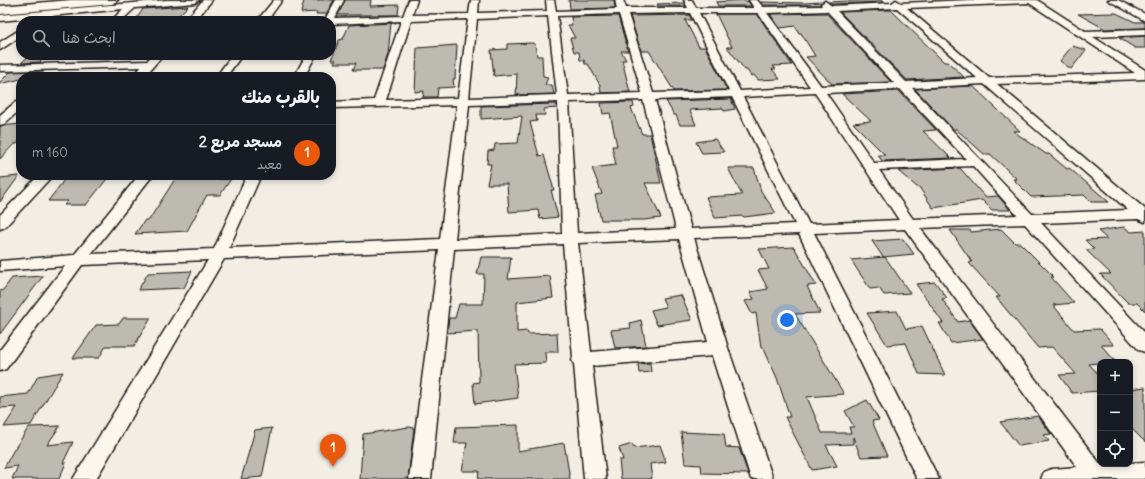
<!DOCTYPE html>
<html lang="ar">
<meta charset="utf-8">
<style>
:root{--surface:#171b24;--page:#20242c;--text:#f1f3f6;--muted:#9ea1a6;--line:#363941;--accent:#ea580c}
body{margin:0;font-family:Delius,"Playpen Sans Arabic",sans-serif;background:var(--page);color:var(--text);direction:rtl}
.controls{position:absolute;right:12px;bottom:12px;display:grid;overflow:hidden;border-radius:8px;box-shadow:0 2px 6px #0003}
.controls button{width:36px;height:36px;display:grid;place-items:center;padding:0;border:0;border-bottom:1px solid var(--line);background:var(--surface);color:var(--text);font:20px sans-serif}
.you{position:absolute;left:787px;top:320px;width:14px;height:14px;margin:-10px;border:3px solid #fff;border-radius:50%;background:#1a73e8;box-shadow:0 0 0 6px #1a73e833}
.badge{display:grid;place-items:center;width:26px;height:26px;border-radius:50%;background:var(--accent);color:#fff;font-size:13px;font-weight:700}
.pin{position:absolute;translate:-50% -33px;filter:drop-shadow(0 1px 2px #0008)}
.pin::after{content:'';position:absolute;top:21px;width:14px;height:12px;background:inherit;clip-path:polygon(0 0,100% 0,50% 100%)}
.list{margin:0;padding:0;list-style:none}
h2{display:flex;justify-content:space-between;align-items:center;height:52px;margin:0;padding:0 16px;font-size:17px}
h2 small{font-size:13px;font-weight:400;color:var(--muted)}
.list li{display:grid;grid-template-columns:26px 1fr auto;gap:12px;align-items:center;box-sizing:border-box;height:56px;padding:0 16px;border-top:1px solid var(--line)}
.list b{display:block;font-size:15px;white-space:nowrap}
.list p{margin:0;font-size:13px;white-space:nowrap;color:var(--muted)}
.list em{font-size:13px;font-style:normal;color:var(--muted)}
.icon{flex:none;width:22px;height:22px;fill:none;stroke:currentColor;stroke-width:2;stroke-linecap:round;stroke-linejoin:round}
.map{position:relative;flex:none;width:1145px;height:479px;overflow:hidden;direction:ltr}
.search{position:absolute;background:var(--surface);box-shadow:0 2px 6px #0003;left:16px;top:16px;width:320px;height:44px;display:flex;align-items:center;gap:10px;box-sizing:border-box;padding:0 14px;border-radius:16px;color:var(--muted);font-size:15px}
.panel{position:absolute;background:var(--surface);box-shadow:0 2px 6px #0003;left:16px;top:72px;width:320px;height:108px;border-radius:16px;direction:rtl}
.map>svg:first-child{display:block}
</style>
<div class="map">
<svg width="1145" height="479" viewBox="0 0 1145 479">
<rect width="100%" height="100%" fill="#f2eee4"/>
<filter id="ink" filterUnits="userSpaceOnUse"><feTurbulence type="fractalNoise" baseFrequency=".025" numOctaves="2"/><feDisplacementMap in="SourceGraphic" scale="8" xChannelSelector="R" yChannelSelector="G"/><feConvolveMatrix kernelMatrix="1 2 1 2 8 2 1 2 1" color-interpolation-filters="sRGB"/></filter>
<g filter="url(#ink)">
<path fill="#bdbab1" stroke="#1c1c1c" d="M304,0h30l-8,14h-10l1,-2 -16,1z
M345,0h26l-1,6 29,-1 -1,10h-60z
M569,0h45l1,8 -45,1z
M742,0l7,2 2,4h-33l-2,-4z
M868,0h13l2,2 -51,2 -3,-2z
M761,2l44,1 16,-1 -1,3h-56z
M684,3l2,3h-28l-1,-2z
M188,6l-15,15h-38l8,-12z
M891,10l53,52h4l16,15 -57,3 -67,-68z
M826,13l65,69 -59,2 -26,-27 9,-1 -14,-23h-2l-4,-7 -15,2 -10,-14z
M1116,13l19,9h10v6l-40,1 -27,-15z
M716,14h41l35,51 -19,1 3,3h-4l8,10 -22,1 -4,-5 -3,1 -4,-6h-2l-18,-23h5z
M689,15l3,5h-7l14,27h6l22,43 -53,1 -25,-40h-8l-11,-35z
M618,16l10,35h-7l5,9h-4l8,32 -29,1 -1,-8 -12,-21h-3l-1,-4h-4l-1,-8h-5l-4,-14h5l-7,-13h4l-1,-8z
M391,23l-3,31 -5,16h-30l3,-7h-22l2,-3h-5l8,-20 4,-1 6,-14 47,-2z
M1145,36v12h-10l-16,-10z
M532,43l3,1 2,12h5l1,20 5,1 -3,8h7l2,9 -38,1 1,-21 -23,2 -3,-26 16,-1v-5z
M457,45l-2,34h-2l1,8 -16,1 -1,9h-14l1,-6 -9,1 2,-44z
M1072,46l14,4 -15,19 -11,-8z
M30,55h10l1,7 -20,1z
M43,71v2l-22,4v2l-21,5v-2l10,-10z
M973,86l47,45h-7l33,23h3l18,15 2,-1 40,34h-18l-7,-7 -53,2 -18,-18h4l-27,-25h-6l-28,-25h-3l-38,-40z
M899,91l37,39 -13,1 28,27 -69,3 -4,-6h7l-32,-32 18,-2 -29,-27z
M731,99l4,10 -11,2 -2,-3 -32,2 6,15h-16l-4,-10h-2l-8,-14z
M633,102l1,5 -3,1 11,26h8l11,49h-16l16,35 -17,2h-43l-6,-25 7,-1 -10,-26 24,-3 -4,-19h5l-7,-33 -7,1 -2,-11z
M556,104l1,4 -13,1 1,6h-9l1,6 -7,1 9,34 5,-1 10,35h-3l7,27 -18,2 -2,-9 -29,2 -2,-28h-20l4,-20h-4l1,-13 6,-1 1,-6 23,-1 4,-27 -41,3v-13z
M21,124v14l-4,6h-3l-14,15v-33z
M715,139l9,13 -22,1 -6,-11z
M728,168h26l7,23 15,22 -32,4 -1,-1 -28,2 -9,-21 36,-2z
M960,168l25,29 13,-1 12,14h-18l-10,-10 -49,8 -14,-21h-2l-19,-16z
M68,175h42l-24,30h-22l4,-4h-20z
M19,176l-19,26v-24z
M175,179h56l-11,16h-13l-20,36 -52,3 10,-14h4z
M1124,227l7,5 14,-1v80l-8,-8h-9l-28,-29h11l-25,-24 8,-1 -9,-9 22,-1 -9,-8z
M1001,229l14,14h5l34,34h-3l23,26 -21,2 21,25 26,-1 14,16h-13l14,16 -26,3 11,12v15l-28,2 -13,-18 17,-1 -24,-27 -14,1 -42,-51h4l-31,-34 3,-1 -22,-32h20l1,2z
M903,239l11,15 -31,3 -11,-16z
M794,247l22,38 -9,1 13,27 -25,1 49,80 -37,3 15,36h29l-2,-6h5l-9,-16 22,-11 12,20 -7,1 15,35 -26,1 -8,-20v7l-27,1 11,21 -25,4 -27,-53h5l-13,-39 -14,-31h-2l-5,-34 -4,1 -7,-13 9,-2 -4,-7 18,-3 -10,-19 11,-1 -10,-20z
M481,257h30l-3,22 42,-3 3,22 -36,4v30l10,-1 1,3 29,-1 1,19h-13l1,11 -32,1 4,34 -43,6 -2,-21 6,-1 -1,-51 -31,2 2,-15h6l4,-14h24l1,-30h-7z
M885,257l25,36 -26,2 -5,-7 -9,1 -19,-29z
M192,271l-8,17 -46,2 10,-17z
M43,276l-43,58v-43l3,-1 9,-12z
M935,282l12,16 -5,1 16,23 11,-2 14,19 -32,4 -12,-20h4l-27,-39z
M681,295l11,25 -35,5 -6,-15 15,-3 -4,-9z
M897,311l9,18 16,-3 23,49 -26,-1 -13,-31 -19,2 -20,-32z
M123,318h28l-17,28h-28l-7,12h-26l23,-33 23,-1z
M641,320l5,26 -31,2 -4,-18 20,-2 -1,-5z
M650,363l1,9 -12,1 -1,-9z
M63,372l-32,53 -27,2 13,-20 -17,1v-11l28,-3 10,-18z
M1145,387v55l-15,-15v-38z
M1038,416l13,18 -7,1 5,6 -30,5 -19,-24z
M518,425v26l46,-8 6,36h-92l1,-8h-17l5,-28h-13l2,-16z
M60,426l-13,19 26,-3 -10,21h3l-7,16h-47l6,-13 -14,2 9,-17 16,-24z
M409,427l5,1 -6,51h-48l3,-45z
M272,428l-10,49 -21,2 14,-49z
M681,432l43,2 2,13 13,1 9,26 -46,-1 -1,-8 -16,-1z
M632,444l2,4 26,-3 6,17 -16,2 2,15h-31l-2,-19h4l-4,-12z"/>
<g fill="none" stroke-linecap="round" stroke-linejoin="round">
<defs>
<path id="street" d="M167,0h32l-4,3 -60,5 -14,13h-10l12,-12 -123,12v-6z
M203,0h9l-17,21h-10z
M274,0h8l-15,21h-10z
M336,0h8l-9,18 68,-2 6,-16h8l-5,15 57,-1 2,-14h8l-1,13 69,-2 -1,-11h8l2,11 61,-2 -2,-9h8l3,8h62l-4,-8h8l4,8h58l-5,-8h8l6,7 59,-1 -1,-2 4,-3 7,5 60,-3 4,-3 5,3 68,-3h68l48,31 60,-2v6l-52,2 52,33v9l-148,5 148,125v13l-7,-3 -97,4 104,110v19l-6,-2 -114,-126 -105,4 181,237 44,-3v17h-104l3,-7 8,-3 25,-2 -172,-238 -91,4 125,246h-22l-118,-245 -105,4 34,110 45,131h-22l-39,-123 -120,10 14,113h-22l-10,-115 -2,-4 1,-3 -10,-113 -109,5 -23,230h-22l30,-229 -215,9 -128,220h-23l135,-219 -126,5 -76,104 -6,2v-21l65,-84 -65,5v-10l74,-6 65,-80h14l-62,79 123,-5 33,-74h14l-32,73 211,-9 17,-134 -126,3v-6l43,-2 27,-79 -70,3v-3h-7zM1029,3l106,70 -146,5 -82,-70zM897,8l80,70 -71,4 -69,-71zM827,11l67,72 -73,3 -54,-73zM690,13l39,78 -76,2 -25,-79zM699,13h59l52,74 -70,4zM619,14l23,79 -74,2 -11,-79zM548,16l9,79 -88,3 8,-79zM468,19l-10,79 -72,2 25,-79zM984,84l144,126 -96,4 -120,-126zM900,89l66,70 -92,4 -48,-70zM815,93l84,127 -90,4 -66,-127zM732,97l63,127 -104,5 -36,-129zM643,100l33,129 -99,4 -8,-131zM558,102l4,132 -107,5 14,-134zM973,166l44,49 -104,4 -34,-49zM679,239l29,103 -117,10 -13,-109z
M1108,0h10l27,14v7z
M21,29v7l-21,14v-8z
M152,55h11l-19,22h-11l8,-10 -141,4v-6l147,-4z
M232,55h10l-16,22h-10z
M306,55h10l-12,22h-10z
M21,100v9l-17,15 -4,1v-10l17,-14z
M39,175h14l-48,52 -5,2v-14z"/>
<path id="secondary" d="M71,0h47l-6,4 -112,10v-8z"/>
</defs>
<use href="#street" stroke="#1c1c1c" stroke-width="3"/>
<use href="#secondary" stroke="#1c1c1c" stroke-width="3"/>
<use href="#street" fill="#fbf7ec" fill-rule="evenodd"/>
<use href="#secondary" fill="#fbf7ec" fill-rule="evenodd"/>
</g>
</g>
</svg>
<div class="controls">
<button>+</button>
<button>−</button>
<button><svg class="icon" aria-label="locate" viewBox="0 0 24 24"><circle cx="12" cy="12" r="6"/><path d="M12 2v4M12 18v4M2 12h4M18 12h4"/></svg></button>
</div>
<div class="you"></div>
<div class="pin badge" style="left:333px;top:467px">1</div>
<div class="search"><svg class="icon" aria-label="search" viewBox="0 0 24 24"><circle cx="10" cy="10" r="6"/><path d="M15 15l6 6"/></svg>ابحث هنا</div>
<section class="panel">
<h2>بالقرب منك<small></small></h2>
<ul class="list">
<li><span class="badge">1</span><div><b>مسجد مربع 2</b><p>معبد</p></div><em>160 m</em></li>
</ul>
</section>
</div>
